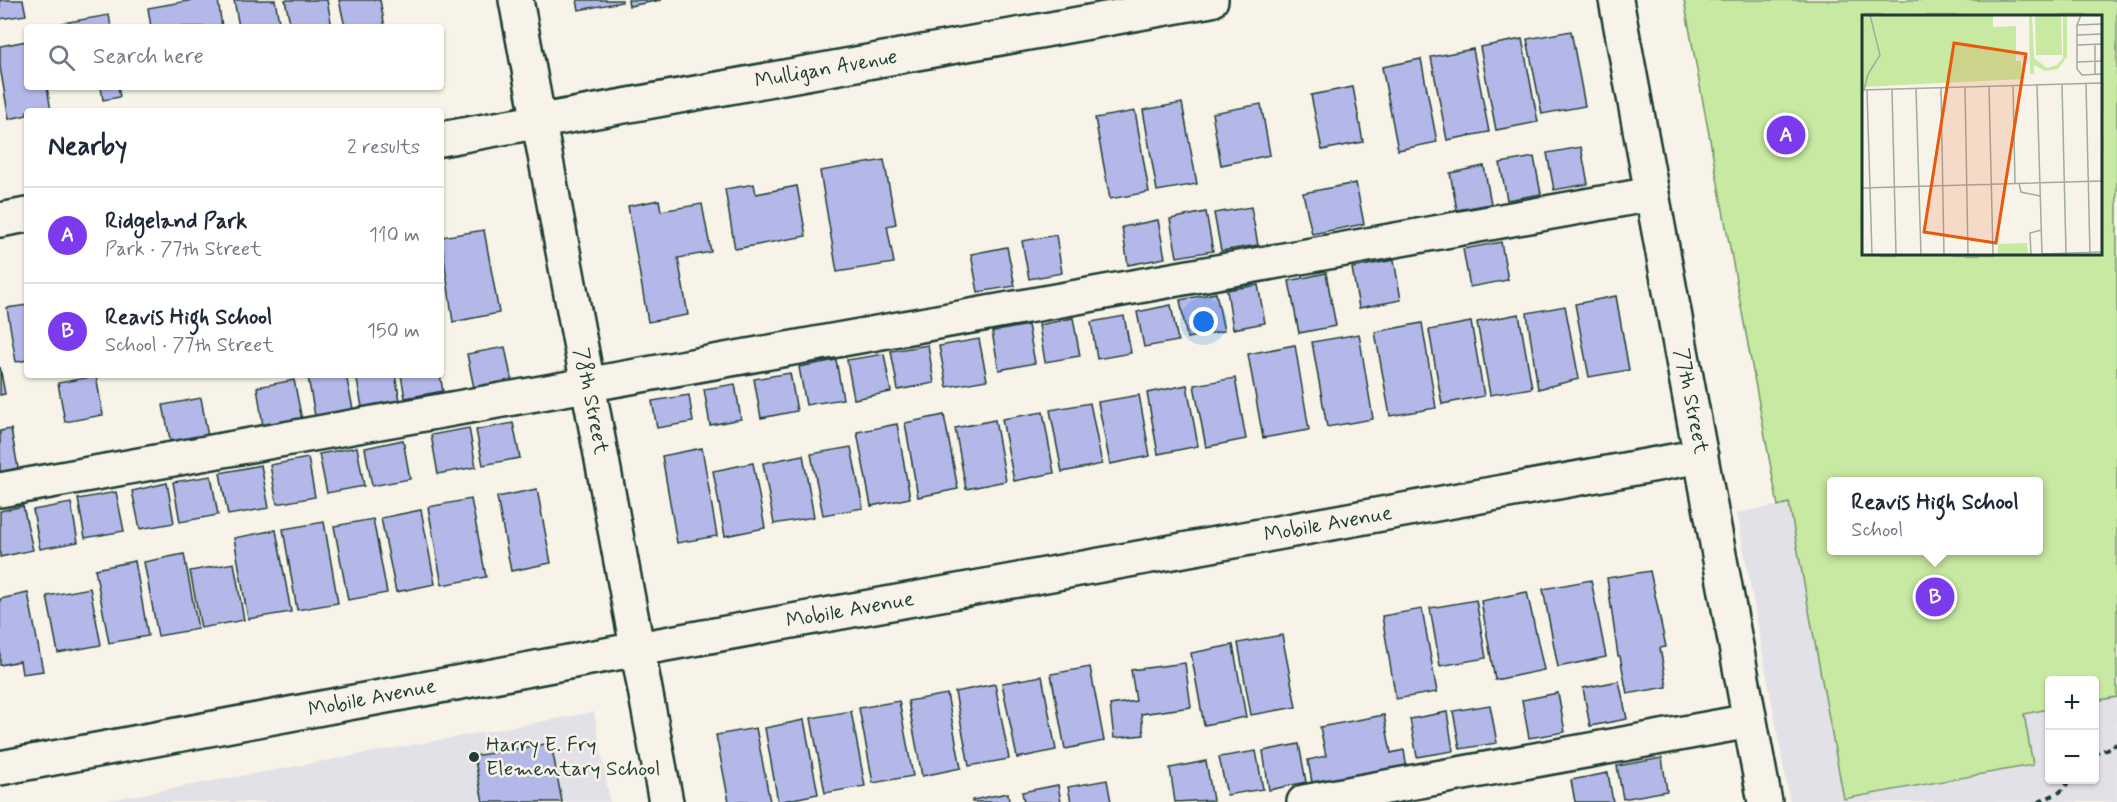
<!DOCTYPE html>
<meta charset="utf-8">
<style>
:root{--surface:#fff;--page:#f6f6f7;--text:#1f2937;--muted:#747a83;--line:#e0e1e3;--accent:#7c3aed}
body{margin:0;font-family:Mynerve,sans-serif;background:var(--page);color:var(--text)}
.controls{position:absolute;right:18px;bottom:18px;display:grid;overflow:hidden;border-radius:6px;box-shadow:0 2px 4px #0004}
.controls button{width:54px;height:54px;display:grid;place-items:center;padding:0;border:0;border-bottom:2px solid var(--line);background:var(--surface);color:var(--text);font:30px sans-serif}
.you{position:absolute;left:1204px;top:322px;width:21px;height:21px;margin:-15px;border:4px solid #fff;border-radius:50%;background:#1a73e8;box-shadow:0 0 0 9px #1a73e833}
.badge{display:grid;place-items:center;width:39px;height:39px;border-radius:50%;background:var(--accent);color:#fff;font-size:20px;font-weight:700}
.pin{position:absolute;translate:-50% -50%;border:3px solid #fff;box-shadow:0 2px 6px #0006}
.popup{position:absolute;left:1827px;top:477px;width:216px;height:78px;box-sizing:border-box;display:grid;place-content:center;border-radius:6px;background:var(--surface);filter:drop-shadow(0 2px 4px #0005);font-size:20px;white-space:nowrap;color:var(--muted)}
.popup b{font-size:22px;color:var(--text)}
.popup::after{content:'';position:absolute;left:50%;top:100%;margin-left:-12px;border:12px solid transparent;border-top-color:var(--surface)}
.list{margin:0;padding:0;list-style:none}
h2{display:flex;justify-content:space-between;align-items:center;height:78px;margin:0;padding:0 24px;font-size:26px}
h2 small{font-size:20px;font-weight:400;color:var(--muted)}
.list li{display:grid;grid-template-columns:39px 1fr auto;gap:18px;align-items:center;box-sizing:border-box;height:96px;padding:0 24px;border-top:2px solid var(--line)}
.list b{display:block;font-size:22px;white-space:nowrap}
.list p{margin:0;font-size:20px;white-space:nowrap;color:var(--muted)}
.list em{font-size:20px;font-style:normal;color:var(--muted)}
.icon{flex:none;width:33px;height:33px;fill:none;stroke:currentColor;stroke-width:2;stroke-linecap:round;stroke-linejoin:round}
.map{position:relative;flex:none;width:2117px;height:802px;overflow:hidden}
.search{position:absolute;background:var(--surface);box-shadow:0 2px 4px #0004;left:24px;top:24px;width:420px;height:66px;display:flex;align-items:center;gap:15px;box-sizing:border-box;padding:0 21px;border-radius:6px;color:var(--muted);font-size:22px}
.panel{position:absolute;background:var(--surface);box-shadow:0 2px 4px #0004;left:24px;top:108px;width:420px;height:270px;border-radius:6px}
.map>svg:first-child{display:block}
</style>
<div class="map">
<svg width="2117" height="802" viewBox="0 0 2117 802">
<rect width="100%" height="100%" fill="#f7f3e8"/>
<filter id="ink" filterUnits="userSpaceOnUse"><feTurbulence type="fractalNoise" baseFrequency=".0167" numOctaves="2"/><feDisplacementMap in="SourceGraphic" scale="12" xChannelSelector="R" yChannelSelector="G"/><feConvolveMatrix kernelMatrix="1 2 1 2 8 2 1 2 1" color-interpolation-filters="sRGB"/></filter>
<g filter="url(#ink)">
<path fill="#e3e1e8" fill-rule="evenodd" d="M2117,442v360h-327l-53,-289 52,-10 43,47h206v-68zM2050,680h44v100h-44z
M594,712l16,90h-512z"/>
<path fill="#c7e9a1" stroke="#73936a" stroke-width="1.5" fill-rule="evenodd" d="M1684,0h433v697l-22,4 -1,-21h-44l-1,29 -25,5 9,51 -189,34 -55,-296 -11,3zM1864,16h236v238h-236zM1832,482h206v68h-206z"/>
<path fill="#b4b8e9" stroke="#1f3d34" stroke-width="1.5" d="M0,0h23l3,15 -26,4z
M193,0h25l4,27h-71l-3,-19z
M234,0h41l5,27h-41z
M285,0h42l5,27h-41z
M339,0h41l5,27h-40z
M577,0h45v2l-43,8z
M628,0h33l-32,6z
M109,15l2,12h-48l-1,-4z
M1571,31l14,75 -43,8 -15,-75z
M1522,39l16,83 -42,8 -16,-83z
M27,41v46h20l4,24h-24v4l-18,4 -9,-52v-21z
M1473,49l16,83 -42,8 -16,-83z
M1421,59l16,83 -39,8 -16,-83z
M101,87h17l2,10 -17,3z
M1353,87l10,55 -41,8 -11,-55z
M1182,103l15,81 -40,7 -14,-81z
M1261,104l9,51 -49,10 -9,-52z
M1135,111l14,81 -39,7 -15,-81z
M1581,147l7,37 -34,6 -7,-37z
M1534,157l7,37 -34,6 -7,-37z
M884,160l12,64 -9,2 7,37 -57,9 -17,-101z
M1484,166l7,38 -34,6 -7,-37z
M1356,183l8,41 -52,10 -9,-41z
M754,184l2,10 41,-8 9,50 -71,13 -10,-60z
M659,200l2,11 41,-7 9,48 -33,6 10,57 -40,7 -20,-116z
M1251,207l7,38 -37,6 -7,-38z
M1206,212l7,39 -36,6 -7,-38z
M1158,220l7,38 -37,7 -6,-38z
M484,230l15,83 -46,9 -12,-85z
M1056,235l6,38 -33,6 -7,-38z
M1501,242l7,38 -38,7 -7,-38z
M1007,247l8,39 -37,6 -7,-38z
M1394,260l7,40 -42,8 -7,-40z
M1326,273l10,53 -37,7 -10,-52z
M1258,285l7,38 -32,6 -6,-39z
M1216,293l8,38 -37,7 -7,-38z
M1616,296l13,74 -40,7 -14,-73z
M27,305v55l-11,2 -9,-54z
M1171,305l7,36 -34,6 -7,-35z
M1565,306l14,73 -41,10 -11,-76z
M1519,314l13,74 -42,7 -13,-73z
M1124,316l7,37 -34,6 -6,-37z
M1073,318l7,38 -35,6 -6,-37z
M1471,322l13,74 -42,8 -13,-74z
M1422,323l14,85 -46,8 -15,-84z
M1028,325l7,38 -36,7 -7,-38z
M1359,334l14,85 -46,8 -15,-85z
M979,339l8,41 -40,7 -8,-41z
M928,345l6,38 -36,7 -7,-39z
M1295,345l14,85 -46,8 -15,-84z
M505,347l8,40 -38,6 -8,-39z
M884,354l7,38 -37,7 -7,-39z
M836,360l7,39 -37,6 -7,-38z
M0,367l5,27 -5,1z
M790,373l7,38 -36,7 -7,-39z
M318,375h28l7,34 -38,7 -7,-39z
M356,375h39l5,25 -38,7z
M401,375h39l3,16 -38,7z
M96,376l7,39 -38,7 -7,-39z
M1235,378l11,61 -40,8 -12,-62z
M294,380l8,40 -39,6 -6,-39z
M735,384l6,35 -31,6 -6,-36z
M1187,385l11,61 -40,8 -11,-61z
M689,395l4,27 -36,6 -5,-27z
M1139,395l11,61 -40,8 -12,-62z
M201,398l7,39 -37,7 -8,-39z
M1090,403l12,61 -40,8 -12,-62z
M1043,412l11,61 -40,8 -12,-62z
M944,415l14,74 -40,8 -13,-74z
M995,420l11,61 -40,8 -11,-61z
M513,423l7,35 -37,7 -7,-35z
M897,424l13,74 -39,8 -14,-74z
M469,428l7,39 -38,7 -7,-39z
M11,429l7,39 -18,4v-41z
M403,440l7,39 -38,7 -7,-38z
M357,447l7,39 -37,7 -8,-39z
M851,447l12,61 -40,7 -12,-61z
M702,448l15,88 -40,7 -15,-87z
M803,455l11,62 -40,7 -11,-61z
M308,458l7,39 -38,7 -7,-39z
M753,463l12,65 -40,8 -12,-65z
M261,465l8,43 -41,7 -8,-42z
M211,476l7,39 -38,7 -7,-40z
M167,483l7,40 -34,6 -8,-38z
M537,489l14,74 -40,8 -14,-74z
M116,492l8,39 -39,7 -7,-39z
M471,499l15,78 -44,8 -14,-78z
M71,503l7,39 -38,7 -7,-39z
M23,506l10,44 -33,7v-46z
M421,510l14,74 -39,8 -15,-74z
M373,519l14,74 -39,7 -14,-74z
M324,522l14,81 -41,7 -14,-81z
M276,530l15,82 -43,7 -14,-81z
M184,554l14,75 -40,7 -14,-74z
M135,561l13,75 -39,7 -14,-74z
M234,563l10,57 -43,8 -11,-57z
M1650,571l16,76 -6,1 7,39 -40,7 -7,-38h-2l-11,-78z
M1591,580l15,77 -48,10 -15,-78z
M90,588l11,57 -43,8 -11,-57z
M1527,592l17,78 -49,10 -14,-79z
M28,593l15,78 -21,3 -2,-13 -20,4v-66z
M1476,600l10,58 -46,8 -10,-58z
M1422,609l15,83 -41,7 -14,-83z
M1282,635l14,72 -45,8 -13,-72z
M1233,645l13,72 -42,8 -13,-72z
M1185,663l6,44 -50,7 3,21 -30,3 -4,-33 26,-4 -5,-31z
M1090,667l14,74 -39,8 -14,-75z
M1042,676l14,74 -39,8 -15,-75z
M1619,681l8,38 -37,7 -7,-38z
M995,684l14,75 -40,7 -14,-74z
M1558,693l7,39 -36,6 -7,-38z
M947,694l14,74 -39,8 -14,-75z
M899,701l14,75 -40,7 -14,-75z
M1490,705l7,38 -37,6 -7,-38z
M851,711l14,75 -40,7 -14,-75z
M1447,712l6,39 -36,6 -7,-38z
M1384,715l7,38 13,-3 3,20 -94,18 -5,-28 18,-4 -6,-29z
M804,720l14,74 -40,8 -13,-74z
M756,728l14,74h-41l-13,-67z
M551,743l11,59h-79l-9,-46z
M1299,744l7,38 -37,8 -6,-39z
M1256,751l7,38 -36,6 -8,-38z
M1662,758l5,33 -44,8 -6,-33z
M1206,761l7,39 -38,2 -5,-34z
M1608,773l5,29h-38l-4,-22z
M1107,780l4,22h-40l-3,-15z
M1058,785l3,17h-37l-2,-10z
M1008,793l1,9h-37v-2z"/>
<g fill="none" stroke-linecap="round" stroke-linejoin="round">
<defs>
<path id="minor" d="M516,0l150,802
M1616,0l149,802
M441,139l770,-139
M0,220l27,-5
M0,490l1652,-296
M0,768l638,-119 1063,-193
M1304,802l446,-81"/>
</defs>
<use href="#minor" stroke="#1f3d34" stroke-width="38"/>
<path stroke="#1f3d34" stroke-width="4" stroke-dasharray="6 4.5" stroke-linecap="butt" d="M2094,755l23,-11
M2039,802l21,-10 11,-12"/>
<use href="#minor" stroke="#f7f3e8" stroke-width="33"/>
</g>
</g>
<circle fill="#1f3d34" stroke="#f7f3e8" stroke-width="2" cx="474" cy="757" r="6"/>
<g text-anchor="middle" dominant-baseline="central" stroke-width="5" stroke-linejoin="round" paint-order="stroke">
<g font-size="21" fill="#1f3d34" stroke="#f7f3e8">
<text transform="translate(826 69) rotate(-10)">Mulligan Avenue</text>
<text transform="translate(591 401) rotate(79)">78th Street</text>
<text transform="translate(1691 401) rotate(79)">77th Street</text>
<text transform="translate(1328 524) rotate(-10)">Mobile Avenue</text>
<text transform="translate(850 610) rotate(-10)">Mobile Avenue</text>
<text transform="translate(372 698) rotate(-11)">Mobile Avenue</text>
</g>
<g font-size="21" fill="#1f3d34" stroke="#f7f3e8" text-anchor="start">
<text x="486" y="745">Harry E. Fry<tspan x="486" dy="24">Elementary School</tspan></text>
</g>
</g>
<g transform="translate(1862 15)">
<rect width="240" height="240" fill="#f7f3e8"/>
<path d="M0,0h131v12l23,-1v35h5l1,18 -160,8zM167,0h3l2,43 13,10 10,-3 6,-7v-43h4v42l-9,12 -13,2 -11,-6v9h-4zM173,0h26l1,40h-26zM165,228l1,12h-30v-11z" fill="#c7e9a1"/>
<path fill="none" stroke="#a1aaa0" stroke-width="1.5" d="M219,0l-4,10v44l5,6 20,-1M215,10l25,-1M215,20l25,-1M233,29v30M215,30l25,-1M215,47l25,-1M224,69l4,171M175,70l5,170M200,70l4,168M151,71l2,97M127,72l4,168M79,73l3,167M103,73l3,167M30,74l4,166M54,74l5,166M0,75l240,-7M2,75l4,-16 12,-19 -10,-40M5,75l5,165M157,168l2,9 19,4M0,173l240,-7M180,239l60,-2M169,240l-1,-22 11,-3"/>
<path fill="#e8590c" fill-opacity="0.15" stroke="#e8590c" stroke-width="3" d="M92,28l72,11 -30,189 -72,-11z"/>
<rect width="240" height="240" fill="none" stroke="#1f3d34" stroke-width="3"/>
</g>
</svg>
<div class="controls">
<button>+</button>
<button>−</button>
</div>
<div class="you"></div>
<div class="pin badge" style="left:1786px;top:135px">A</div>
<div class="pin badge" style="left:1935px;top:597px">B</div>
<div class="popup"><b>Reavis High School</b>School</div>
<div class="search"><svg class="icon" aria-label="search" viewBox="0 0 24 24"><circle cx="10" cy="10" r="6"/><path d="M15 15l6 6"/></svg>Search here</div>
<section class="panel">
<h2>Nearby<small>2 results</small></h2>
<ul class="list">
<li><span class="badge">A</span><div><b>Ridgeland Park</b><p>Park · 77th Street</p></div><em>110 m</em></li>
<li><span class="badge">B</span><div><b>Reavis High School</b><p>School · 77th Street</p></div><em>150 m</em></li>
</ul>
</section>
</div>
